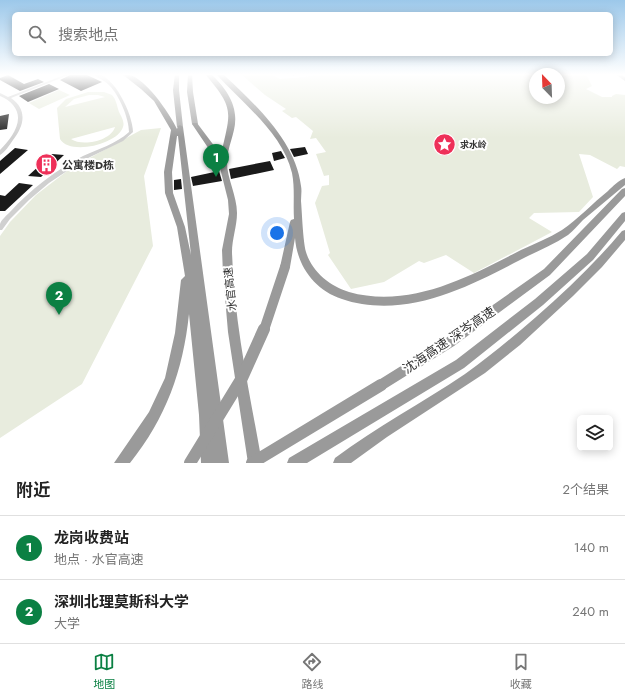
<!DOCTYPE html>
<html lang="zh">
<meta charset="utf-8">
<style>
:root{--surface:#fff;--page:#f2f2f2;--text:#222;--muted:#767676;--line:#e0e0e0;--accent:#0b8043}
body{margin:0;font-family:Jost,"Noto Sans SC",sans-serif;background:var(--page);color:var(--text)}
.controls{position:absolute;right:12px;bottom:12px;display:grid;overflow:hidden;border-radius:6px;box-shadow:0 2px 10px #0003}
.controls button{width:36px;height:36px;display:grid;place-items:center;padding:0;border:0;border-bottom:1px solid var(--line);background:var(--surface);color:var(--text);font:20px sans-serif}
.compass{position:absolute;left:529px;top:68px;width:36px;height:36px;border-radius:50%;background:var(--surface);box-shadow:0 2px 10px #0003;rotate:337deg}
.you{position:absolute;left:277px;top:233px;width:14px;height:14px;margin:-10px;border:3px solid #fff;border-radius:50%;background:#1a73e8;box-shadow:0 0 0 6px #1a73e833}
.badge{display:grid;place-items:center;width:26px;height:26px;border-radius:50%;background:var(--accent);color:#fff;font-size:13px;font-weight:700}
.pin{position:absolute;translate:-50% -33px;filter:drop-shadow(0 1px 2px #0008)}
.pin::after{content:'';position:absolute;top:21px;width:14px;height:12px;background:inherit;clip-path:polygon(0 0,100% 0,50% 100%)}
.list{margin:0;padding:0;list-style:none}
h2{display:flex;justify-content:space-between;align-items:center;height:52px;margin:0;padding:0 16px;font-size:17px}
h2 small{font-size:13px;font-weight:400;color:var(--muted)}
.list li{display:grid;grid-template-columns:26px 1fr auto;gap:12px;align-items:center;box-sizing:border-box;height:64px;padding:0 16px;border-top:1px solid var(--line)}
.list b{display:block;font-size:15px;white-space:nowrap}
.list p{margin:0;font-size:13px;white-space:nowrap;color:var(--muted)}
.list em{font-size:13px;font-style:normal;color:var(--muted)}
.icon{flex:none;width:22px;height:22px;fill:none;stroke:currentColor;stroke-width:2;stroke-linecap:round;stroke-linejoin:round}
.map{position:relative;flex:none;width:625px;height:463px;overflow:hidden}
.search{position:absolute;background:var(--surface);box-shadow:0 2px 10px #0003;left:12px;right:12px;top:12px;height:44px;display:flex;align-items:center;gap:10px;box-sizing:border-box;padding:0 14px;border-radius:6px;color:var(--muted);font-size:15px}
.sheet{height:180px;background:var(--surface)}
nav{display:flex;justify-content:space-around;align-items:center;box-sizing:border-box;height:56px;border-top:1px solid var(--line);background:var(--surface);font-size:11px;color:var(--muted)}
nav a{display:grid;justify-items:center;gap:2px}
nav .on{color:var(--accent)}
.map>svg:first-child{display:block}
</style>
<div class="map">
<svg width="625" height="463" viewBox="0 0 625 463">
<rect width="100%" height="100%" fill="#fff"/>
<path fill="#e8ecde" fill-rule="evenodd" d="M241,74h30l9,5 26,-2 12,-3h268l6,12 -6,3 16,8h10v-1l4,-2 9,1v72l-5,-1 -3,3 -27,-14 -11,-1 14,43 -14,15 -45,1 -5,5 23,14 -78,41 -28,-18 -22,8 -5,-2 -35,21 -33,7 -23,-34 2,-2 -15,-50 7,-17 7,-1v-10l-5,1 -8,-22 10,-2 -10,-14 -6,1 3,-8 -17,-14 -4,1 -10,-7 4,-2 -21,-14zM535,74h24v24h-24z
M59,90l11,5 -31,14 -10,-6z
M88,92h16l8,3c4,4 5,11 7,17 2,4 6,10 4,15 -5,17 -53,29 -63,12l-3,-31 9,-9zM89,95h9l7,2 -40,10 9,-8zM115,127c-4,14 -33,20 -44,12z
M161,128l-17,48 9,70 -71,138 -82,54v-202l10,-14 26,-27 35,-27 70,-38z"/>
<path fill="#1a1a1a" d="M72,74h13l17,8 -21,9 -21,-11z
M8,75l16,9 14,-5 6,3 -24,9 -20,-11v-2z
M49,84l10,5 -31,13 -9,-6z
M9,114l-2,15 -7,1v-14z
M305,147l3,7 -14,3 -4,-8z
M15,148l13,2 -28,24v-13z
M281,151l4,7 -11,3 -2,-8z
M52,154l12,1 -23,22 -13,-1z
M270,161l4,9 -43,9 -2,-10z
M219,171l3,10 -29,5 -2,-9z
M181,179l1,10 -8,1v-10z
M19,183l14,2 -28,26h-5v-16l5,1z"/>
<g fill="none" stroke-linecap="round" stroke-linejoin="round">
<path fill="#d0d0d0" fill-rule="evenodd" d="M67,74h4l-60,24c17,12 13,28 2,42 -4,6 -8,12 -13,15v-5c11,-11 26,-30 13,-45 -3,-4 -8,-7 -13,-9v-3l8,4z
M93,74c20,-3 40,41 40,58l-10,9 -41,20 -33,22 -20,17 -19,19 -8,11h-2c0,-2 0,-4 0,-6 1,-4 7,-9 10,-12 20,-22 46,-42 73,-56 15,-7 33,-12 46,-24 0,-14 -10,-37 -20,-47 -5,-5 -11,-7 -16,-11z
M287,74h13c-3,2 -10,2 -13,0z"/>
<path fill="#ababab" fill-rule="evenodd" d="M175,74h4v16l4,37 -3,2 -3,-2 -4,-37z
M188,74h4l1,18 5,32 -3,2 -3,-2 -5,-32z
M615,74h5l5,3v4z"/>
<path fill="#9a9a9a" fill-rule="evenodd" d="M122,74c20,-3 47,39 55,55l1,-3 2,-1 3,2 46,336h-28l-2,-48 -10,-101c-6,57 -23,104 -59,149h-16l35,-51 16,-34 10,-45 6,-53 4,-4 -8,-49 -12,-34 -1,-21 7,-42 -17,-29 -13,-12zM177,136h1l13,119 -6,-28 -12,-34 -1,-21z
M205,74h6c11,10 23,25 24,41 2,16 -8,31 -8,48 0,15 10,33 10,50 0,13 -5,26 -5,39 2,71 18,142 30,211h-14l-20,-131 -5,-58 -1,-24 7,-36 -1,-14 -9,-36 -27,-40 1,-1h4l24,32c9,-43 15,-45 -16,-81z
M216,74h6l3,2c31,29 71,66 76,110 1,5 0,10 0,15 1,12 2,40 5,51 6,20 24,34 43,40 60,17 120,-15 172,-42 13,-6 28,-12 41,-20 16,-11 31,-27 46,-39 5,-5 11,-11 17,-13v7c-14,12 -28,23 -42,35 -5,5 -10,11 -15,15 -15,10 -33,17 -48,25 -48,25 -102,53 -158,44 -7,-1 -14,-3 -20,-5 -28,-9 -45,-34 -47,-61l-5,29 -2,3 -3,1 -3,-1 -2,-3 10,-45 1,-2 3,-1c-1,-15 1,-31 -2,-46 -10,-41 -49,-69 -76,-99z
M625,188v8l-75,79 -96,71 -69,43 -4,2 -4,-2 -2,-4 2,-4 69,-43 98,-69 78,-80z
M625,212v9l-32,39 -50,45 -79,63 -157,95h-20l2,-5 167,-98 79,-61 52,-45 35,-41z
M625,230v10l-23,27 -29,29 -53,49 -35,28 -98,64 -36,26h-18l2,-5c41,-31 87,-55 130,-84 25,-18 48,-37 71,-57 31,-27 60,-55 86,-86z"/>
<path stroke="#9a9a9a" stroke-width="10" d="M264,330l21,-63"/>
<path stroke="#9a9a9a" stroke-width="12" d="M190,463l52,-85 22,-49
M252,463l129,-78"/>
</g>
<linearGradient id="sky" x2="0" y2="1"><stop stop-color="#9cc8ea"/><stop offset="0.54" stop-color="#fff"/><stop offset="1" stop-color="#fff" stop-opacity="0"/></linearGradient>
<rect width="625" height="138" fill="url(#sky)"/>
<defs>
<symbol id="sight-disc" viewBox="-11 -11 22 22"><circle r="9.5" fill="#ee3059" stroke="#fff"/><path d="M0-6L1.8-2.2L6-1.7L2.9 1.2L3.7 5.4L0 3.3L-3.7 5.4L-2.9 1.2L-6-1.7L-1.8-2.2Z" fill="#fff"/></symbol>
<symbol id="building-disc" viewBox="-11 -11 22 22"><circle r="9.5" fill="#ee3059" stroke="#fff"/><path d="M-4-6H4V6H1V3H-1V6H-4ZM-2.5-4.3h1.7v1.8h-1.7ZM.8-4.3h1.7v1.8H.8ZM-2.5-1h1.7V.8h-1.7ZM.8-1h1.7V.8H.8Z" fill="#fff"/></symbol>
</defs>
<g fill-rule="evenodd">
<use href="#sight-disc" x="432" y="132" width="25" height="25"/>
<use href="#building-disc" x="34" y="152" width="25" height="25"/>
</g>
<g text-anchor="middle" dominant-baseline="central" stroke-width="4" stroke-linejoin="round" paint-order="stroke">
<g font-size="9" font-weight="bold" fill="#333" stroke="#fff" text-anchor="start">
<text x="460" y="144">求水岭</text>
</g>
<g font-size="11" font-weight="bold" fill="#333" stroke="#fff" text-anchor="start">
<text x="62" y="165">公寓楼D栋</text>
</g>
<g font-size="11" fill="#333" stroke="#fff">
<text transform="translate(230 289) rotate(-96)">水官高速</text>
</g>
<g font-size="13" fill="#333" stroke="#fff">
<text transform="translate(449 340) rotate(-34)">沈海高速 深岑高速</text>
</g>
</g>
</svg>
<div class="controls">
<button><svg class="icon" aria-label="layers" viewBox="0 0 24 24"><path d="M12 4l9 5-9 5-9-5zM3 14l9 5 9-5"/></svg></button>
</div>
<svg class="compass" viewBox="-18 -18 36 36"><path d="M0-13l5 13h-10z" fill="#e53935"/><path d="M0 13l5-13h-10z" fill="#767676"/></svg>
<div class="you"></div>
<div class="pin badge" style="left:216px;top:177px">1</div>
<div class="pin badge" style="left:59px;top:315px">2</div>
<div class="search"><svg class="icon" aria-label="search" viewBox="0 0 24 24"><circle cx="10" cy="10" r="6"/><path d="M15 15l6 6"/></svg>搜索地点</div>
</div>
<section class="sheet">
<h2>附近<small>2个结果</small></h2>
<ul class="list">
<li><span class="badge">1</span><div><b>龙岗收费站</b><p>地点 · 水官高速</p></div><em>140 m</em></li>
<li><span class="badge">2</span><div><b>深圳北理莫斯科大学</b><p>大学</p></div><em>240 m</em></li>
</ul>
</section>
<nav>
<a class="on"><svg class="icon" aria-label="map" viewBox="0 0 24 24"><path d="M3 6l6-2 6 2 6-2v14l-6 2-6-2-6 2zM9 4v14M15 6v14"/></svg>地图</a>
<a><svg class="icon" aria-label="directions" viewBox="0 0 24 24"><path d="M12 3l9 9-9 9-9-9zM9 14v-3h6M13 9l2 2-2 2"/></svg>路线</a>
<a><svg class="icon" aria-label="saved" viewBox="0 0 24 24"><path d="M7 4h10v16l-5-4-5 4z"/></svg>收藏</a>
</nav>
